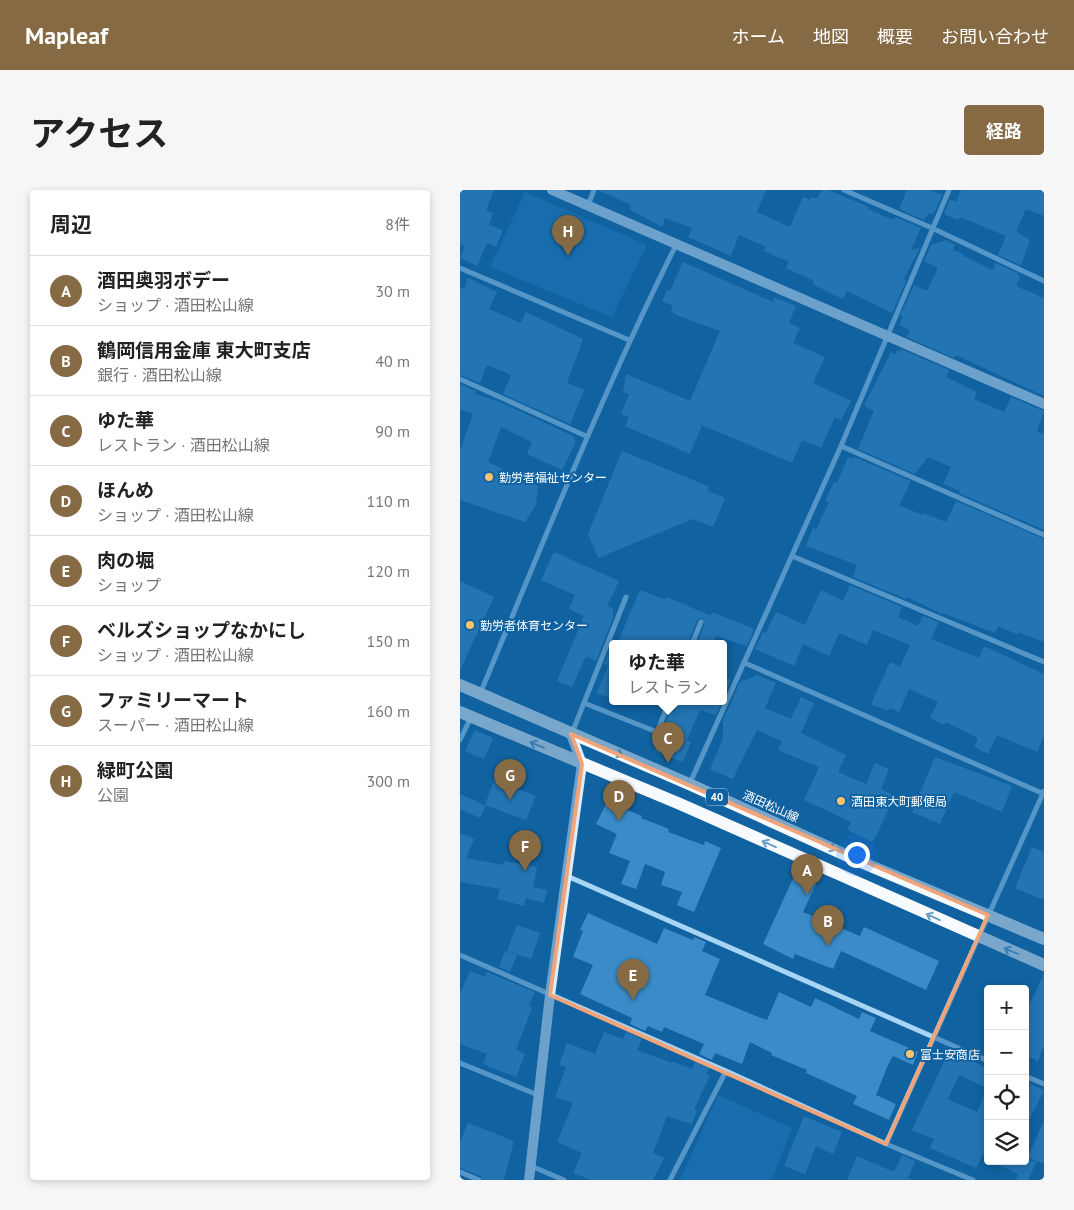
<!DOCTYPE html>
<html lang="ja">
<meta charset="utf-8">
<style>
:root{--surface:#fff;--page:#f6f6f6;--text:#222;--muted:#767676;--line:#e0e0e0;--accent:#856a44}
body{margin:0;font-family:"PT Sans","Noto Sans JP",sans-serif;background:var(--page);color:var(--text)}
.controls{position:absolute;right:15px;bottom:15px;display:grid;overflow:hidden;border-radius:5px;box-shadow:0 2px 8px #0003}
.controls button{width:45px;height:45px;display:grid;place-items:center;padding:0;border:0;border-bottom:1px solid var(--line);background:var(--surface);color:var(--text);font:25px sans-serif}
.you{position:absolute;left:396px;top:664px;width:18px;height:18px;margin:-12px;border:4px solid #fff;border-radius:50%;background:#1a73e8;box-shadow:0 0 0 8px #1a73e833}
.badge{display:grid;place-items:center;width:32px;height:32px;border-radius:50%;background:var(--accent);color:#fff;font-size:16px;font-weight:700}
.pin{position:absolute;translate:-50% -41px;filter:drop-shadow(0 1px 2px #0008)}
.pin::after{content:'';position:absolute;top:26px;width:18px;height:15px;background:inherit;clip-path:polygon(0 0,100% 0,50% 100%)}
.popup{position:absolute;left:149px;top:450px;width:118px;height:65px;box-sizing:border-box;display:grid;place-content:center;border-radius:5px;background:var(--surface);filter:drop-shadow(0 1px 4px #0005);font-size:16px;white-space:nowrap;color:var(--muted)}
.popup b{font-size:19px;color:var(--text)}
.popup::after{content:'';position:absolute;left:50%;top:100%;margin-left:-10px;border:10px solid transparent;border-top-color:var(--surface)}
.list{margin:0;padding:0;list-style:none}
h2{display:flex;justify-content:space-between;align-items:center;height:65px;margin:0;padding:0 20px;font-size:21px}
h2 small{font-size:16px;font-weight:400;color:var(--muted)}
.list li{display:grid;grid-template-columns:32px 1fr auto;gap:15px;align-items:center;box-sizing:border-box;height:70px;padding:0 20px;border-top:1px solid var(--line)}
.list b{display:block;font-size:19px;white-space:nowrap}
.list p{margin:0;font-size:16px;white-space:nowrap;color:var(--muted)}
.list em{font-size:16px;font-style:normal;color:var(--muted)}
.icon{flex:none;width:28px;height:28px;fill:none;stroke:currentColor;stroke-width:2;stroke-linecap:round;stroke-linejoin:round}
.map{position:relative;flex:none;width:584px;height:990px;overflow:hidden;border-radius:5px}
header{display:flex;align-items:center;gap:30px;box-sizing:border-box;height:70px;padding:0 25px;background:var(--accent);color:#fff}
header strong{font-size:24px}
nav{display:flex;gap:28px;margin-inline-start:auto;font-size:18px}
.intro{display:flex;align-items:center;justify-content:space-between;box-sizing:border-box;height:120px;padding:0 30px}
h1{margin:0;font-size:35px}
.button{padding:12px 22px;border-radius:5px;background:var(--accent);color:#fff;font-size:18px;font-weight:700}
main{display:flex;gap:30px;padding:0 30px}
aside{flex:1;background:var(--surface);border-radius:5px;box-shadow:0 2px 8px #0003}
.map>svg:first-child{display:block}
</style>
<header>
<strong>Mapleaf</strong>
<nav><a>ホーム</a><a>地図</a><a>概要</a><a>お問い合わせ</a></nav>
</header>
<div class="intro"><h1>アクセス</h1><a class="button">経路</a></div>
<main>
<aside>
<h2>周辺<small>8件</small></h2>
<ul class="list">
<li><span class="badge">A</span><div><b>酒田奥羽ボデー</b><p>ショップ · 酒田松山線</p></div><em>30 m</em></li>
<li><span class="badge">B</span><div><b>鶴岡信用金庫 東大町支店</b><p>銀行 · 酒田松山線</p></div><em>40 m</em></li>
<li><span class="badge">C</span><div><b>ゆた華</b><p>レストラン · 酒田松山線</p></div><em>90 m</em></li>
<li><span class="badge">D</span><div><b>ほんめ</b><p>ショップ · 酒田松山線</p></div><em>110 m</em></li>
<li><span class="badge">E</span><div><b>肉の堀</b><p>ショップ</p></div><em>120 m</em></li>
<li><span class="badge">F</span><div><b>ベルズショップなかにし</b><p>ショップ · 酒田松山線</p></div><em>150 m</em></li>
<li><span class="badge">G</span><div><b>ファミリーマート</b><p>スーパー · 酒田松山線</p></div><em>160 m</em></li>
<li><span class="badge">H</span><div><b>緑町公園</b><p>公園</p></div><em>300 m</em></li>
</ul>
</aside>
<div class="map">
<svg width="584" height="990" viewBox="0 0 584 990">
<rect width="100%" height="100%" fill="#1162a0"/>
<path fill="#207bbe" d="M65,2l122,53 -35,72 -122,-50z
M258,905l74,33 -20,52h-92z"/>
<path fill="#3a8bc7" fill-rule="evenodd" d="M0,0h34l-8,20 7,3 -4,12 14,5 -7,17 -9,-4 -10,23 -17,-8 5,-12 -5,-2z
M138,0h168l-9,22 33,15 13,-30 7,3 2,-3 5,2 5,-9h6l41,17 -1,2 25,11 2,-3 26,11 -10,22 9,-2 -16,30 2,3 -14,32 -45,-22 -4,8 -15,-7 -15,-8 1,-3 -28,-13 3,-6 -25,-11 2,-4 -27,-12 -8,21 -43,-19 4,-9 -27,-10 -3,9 -33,-18 2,-4z
M447,0h23l12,5 -7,16 -3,3 -3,-1 -5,7 -25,-11z
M501,0h83v26l-18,-7 -10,22 14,9 -9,25 -23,-10 8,-19 -46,-19 -2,3 -14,-6 6,-15 6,3z
M486,50l9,5 -2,5 11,4 -1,2 30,14 2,-7 23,10 -1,2 3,2 -4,9 28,12v98l-88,-41 -2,3 -47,-21 3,-7 -11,-5 4,-8 -3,-1 14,-31 13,6 11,-23 -14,-7 7,-16z
M223,72l90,40 1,-5 22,9 -7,17 11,5 -7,15 32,14 -12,26 38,18 -10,19 -6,-3 -14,31 -19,-8 -10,23 -90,-38 -12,29 -65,-28 4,-9 -8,-3 8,-20 -6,-2 3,-18 64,27 30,-70 -44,-16 -5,-4 2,-5 -11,-5 5,-11 3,1z
M8,88l29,14 -8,17 32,14 5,-11 57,27 -16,44 17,7 -14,34 -67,-30 8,-19 -24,-10 -7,18 -20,-8v-88l4,2z
M441,159l48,21 -3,7 31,15 -3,7 30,13 7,-15 33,14 -7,20 7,3v96l-85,-37 1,-2 -17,-7 8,-17 -23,-10 -13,17 -57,-25 16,-38 -10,-5 27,-54 4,2 2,-4 3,1z
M0,194l16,7 -1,3 25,8 73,34 3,6 -14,28 -35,-16 5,-12 -31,-15 -13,35 50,24 -2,19 -11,17 -65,-22v-49l13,-37 -13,-5z
M162,261l86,35v5l17,7 -12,29 -20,-8 -95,39 -10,-24z
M388,267l5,2 1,-2 57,24 -12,24 23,10 1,-2 23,9 10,-21 88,38v103l-25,-10 -1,3 -20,-9 -3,7 -52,-20 -1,1 -35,-17 -1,2 -53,-22 4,-12 -51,-19 7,-18 3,2 13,-28 -4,-1 9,-19 3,1z
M94,362l65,29 -12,25 6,2v10l-17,43 -10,-5 -14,31 -15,-6 27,-65 -15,-7 6,-14 -34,-15z
M0,391l34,16 -34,73z
M390,395l52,22 -4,10 20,9 5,-10 16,6 -8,17 48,19 5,-12 60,28v62l-7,16 -40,-17 -9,19 -14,-7 4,-9 -32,-16 -2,3 -14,-7 8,-16 -29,-13 -10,23 -9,-4 -2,3 -17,-7 19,-42 10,5 10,-22 -37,-15 -6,15 -28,-12 -10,23 -26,-12 -9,22 -39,-17 8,-17 3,1 10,-21 29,13 16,-35 22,11z
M180,400l26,10 1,-3 44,19 1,-4 42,17 -7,17 -31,-10 -4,8h-15l8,-21 -4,-5 -4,2 -9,24h-71z
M153,452v57l-16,-6 11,-27 -4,-2z
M297,485l19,8 -11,25 26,11 10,-22 13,6 -13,30 45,22 -8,17 28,12 9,-21 14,6 -8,20 14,7 -22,46 -26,-12 4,-8 -47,-22 15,-33 -41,-17 4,-9 -25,-11 -24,49 -23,-10 13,-30v-19l17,-38z
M263,487l8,3 -8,19z
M218,512h44l-6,13 -16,-5 -13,30 4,2 -8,20 -29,-11 16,-40 4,1z
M15,540l18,8 -9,21 -19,-8z
M475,567l77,29 -10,26 -48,-20 -14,32 -28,-12z
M34,590l42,16 -10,24 -41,-15z
M153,600l17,8 -5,11 17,7 -1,2 28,11 -1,3 36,13 1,-4 16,7 -27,64 -17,-7 5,-13 -21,-7 4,-13 -20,-8 -9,25 -15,-5 9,-23 -21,-8 8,-19 -21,-10z
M0,604l26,12 -6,12 -20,-9z
M0,643l14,6 -8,19 37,7 1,-4 33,6 -4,20 14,3 -3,13 -18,-5 -2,8 -27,-7 3,-10 -40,-7z
M572,657l12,5v48l-29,-12z
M335,684l21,10 -13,28 57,24 4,-9 75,34 -13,29 -85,-39 -8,18 -38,-15 -2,5 -30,-15z
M128,723l69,31 7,-16 29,12 1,-3 12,5 -4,9 18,8 -15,36 51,21 11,4 12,-28 32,15 4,-9 44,21 3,-7 14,6 -6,13 48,21 -5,13 -20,-9 -5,9 -12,30 20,9 -7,16 -36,-16 4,-8 -51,-23 1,-3 -36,-15 1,-2 -22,-11 -8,22 -27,-11 -3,7 -13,-6 5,-10 -40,-17 -2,5 -14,-6 -3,5 -15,-7 2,-6 -52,-24 13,-29 -20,-8 10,-26 -3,-1z
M57,735l23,8 -9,26 -24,-8z
M45,761l12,4 -7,17 -11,-5z
M10,781l15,6 2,-5 48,20 -6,14 3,2 -16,42 9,4 -9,23 -33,-13 4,-10 -27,-10v-51z
M584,784v71l-6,16 -13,-6v-41z
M144,842l19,7 3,-7 16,7 -5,11 35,13v-2l20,8 3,-7 14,6 -3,6 4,1 -16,35 3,1 -5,13 -25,-8 -14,37 11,5 -11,22h-62l-18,-7 9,-20 -25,-11 16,-39 -18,-6 11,-30 -7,-2 8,-22 28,11z
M490,859l38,20v76l-12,23 -46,-20 4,-9 -22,-9zM499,885l28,13 -10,24 -29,-13z
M571,894l13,7 -19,37v-32z
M344,926l38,16 -9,22 -17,-8 -11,28 -21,-8z
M584,930v44l-16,-7z
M8,933l46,18 -10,39h-21l-2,-4 -21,-8v-26z
M442,965l13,6 -7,17 5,2h-66l10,-24 37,16z
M530,971h47l-9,19h-12l2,-6z"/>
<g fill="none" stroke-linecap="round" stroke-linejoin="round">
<path stroke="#a9d5f5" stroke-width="5" d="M384,0l88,38 112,53
M128,15l6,-15
M0,78l169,72
M0,189l126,57
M381,256l203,89
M332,366l252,106
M232,454l9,-22
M285,473l299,131
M20,504c63,-151 123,-303 196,-449
M124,513l73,29 12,-30
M112,543l54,-136
M0,550l11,-23
M230,593l151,-337 108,-256
M107,686l421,185
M0,765l266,116 160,73 87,36
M0,873l78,32
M565,886l19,8
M426,954l158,-353
M71,976l33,14
M0,982l19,8
M210,990l56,-109"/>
<path stroke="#daeefe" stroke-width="10" d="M92,0l492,214
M69,990l21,-185 32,-231 -11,-30"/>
<path stroke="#f7fbff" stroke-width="12" d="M0,495l229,99 172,78 183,77
M0,522l220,92 364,161"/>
</g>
<defs><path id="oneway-shaft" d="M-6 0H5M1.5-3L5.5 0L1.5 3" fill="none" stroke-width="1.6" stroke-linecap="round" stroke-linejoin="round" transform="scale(1.25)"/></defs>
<g stroke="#6d9fc6">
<use href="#oneway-shaft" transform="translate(77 555) rotate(-157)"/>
<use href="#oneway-shaft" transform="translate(156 563) rotate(23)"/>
<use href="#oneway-shaft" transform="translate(309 654) rotate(-156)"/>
<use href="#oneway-shaft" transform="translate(369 657) rotate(24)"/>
<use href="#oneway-shaft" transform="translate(473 727) rotate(-156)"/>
<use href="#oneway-shaft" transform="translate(551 761) rotate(-157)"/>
</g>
<path d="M0 0H584V990H0ZM111,544l417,181 -102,229 -336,-149 32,-231z" fill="#1162a0" fill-opacity=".55" fill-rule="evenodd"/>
<path fill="none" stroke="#f2a479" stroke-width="4" stroke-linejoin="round" d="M111,544l417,181 -102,229 -336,-149 32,-231z"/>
<g fill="#ffc26d" stroke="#1162a0" stroke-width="2">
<circle cx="29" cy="287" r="5"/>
<circle cx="10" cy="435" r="5"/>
<circle cx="381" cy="611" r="5"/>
<circle cx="450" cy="864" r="5"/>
</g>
<g text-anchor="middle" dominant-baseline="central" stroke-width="4" stroke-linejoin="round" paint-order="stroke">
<rect fill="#1162a0" stroke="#b8d0e2" stroke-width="1" x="246" y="598.5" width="22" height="17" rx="4"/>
<g font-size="11" font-weight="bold" fill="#fff">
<text x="257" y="607">40</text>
</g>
<g font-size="12" fill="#fff" stroke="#1162a0" text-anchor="start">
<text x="39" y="287">勤労者福祉センター</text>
<text x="20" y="435">勤労者体育センター</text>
<text x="391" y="611">酒田東大町郵便局</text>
<text x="460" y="864">富士安商店</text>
</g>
<g font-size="12" fill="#fff" stroke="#1162a0">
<text transform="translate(311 616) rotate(24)">酒田松山線</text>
</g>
</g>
</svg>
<div class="controls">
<button>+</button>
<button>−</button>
<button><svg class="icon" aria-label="locate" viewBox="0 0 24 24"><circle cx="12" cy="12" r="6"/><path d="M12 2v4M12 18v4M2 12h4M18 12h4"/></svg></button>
<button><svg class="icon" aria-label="layers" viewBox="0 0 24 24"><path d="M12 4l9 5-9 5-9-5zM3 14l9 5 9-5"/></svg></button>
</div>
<div class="you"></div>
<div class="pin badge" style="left:347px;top:705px">A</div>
<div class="pin badge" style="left:368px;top:756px">B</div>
<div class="pin badge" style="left:208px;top:573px">C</div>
<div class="popup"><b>ゆた華</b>レストラン</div>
<div class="pin badge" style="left:159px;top:631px">D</div>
<div class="pin badge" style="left:173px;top:810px">E</div>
<div class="pin badge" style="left:65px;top:681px">F</div>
<div class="pin badge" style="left:50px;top:610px">G</div>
<div class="pin badge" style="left:108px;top:66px">H</div>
</div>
</main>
